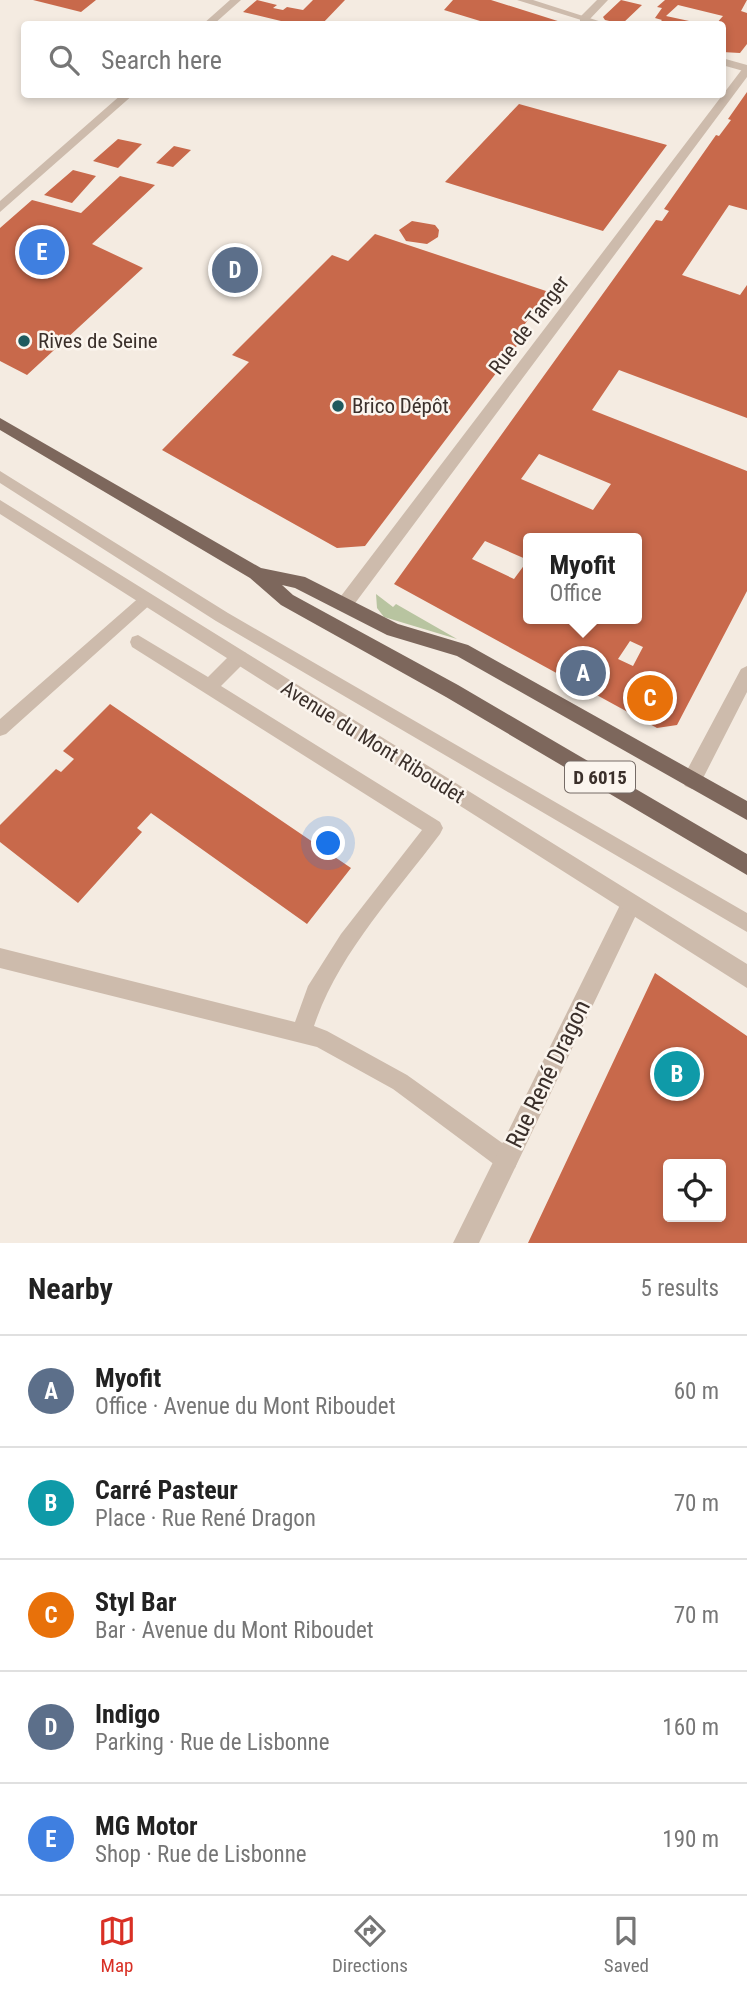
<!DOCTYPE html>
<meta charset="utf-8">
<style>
:root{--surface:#fff;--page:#f6f6f6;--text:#222;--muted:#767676;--line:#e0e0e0;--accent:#d93025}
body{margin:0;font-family:"Roboto Condensed",sans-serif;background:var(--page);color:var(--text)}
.controls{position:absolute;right:21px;bottom:21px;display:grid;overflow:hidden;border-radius:7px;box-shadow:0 4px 10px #0003}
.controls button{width:63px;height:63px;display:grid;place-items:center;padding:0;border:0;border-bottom:2px solid var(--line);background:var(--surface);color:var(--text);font:35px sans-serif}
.you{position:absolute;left:329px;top:844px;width:24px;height:24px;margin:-18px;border:5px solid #fff;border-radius:50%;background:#1a73e8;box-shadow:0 0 0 10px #1a73e833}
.badge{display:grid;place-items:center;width:46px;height:46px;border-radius:50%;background:var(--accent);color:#fff;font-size:23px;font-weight:700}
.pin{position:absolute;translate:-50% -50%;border:4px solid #fff;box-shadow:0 2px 7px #0006}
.popup{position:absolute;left:523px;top:533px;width:119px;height:91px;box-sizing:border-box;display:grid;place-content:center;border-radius:7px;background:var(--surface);filter:drop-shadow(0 2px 5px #0005);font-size:23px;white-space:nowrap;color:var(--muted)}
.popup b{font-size:26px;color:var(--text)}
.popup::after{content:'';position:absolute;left:50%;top:100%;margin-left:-14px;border:14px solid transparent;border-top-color:var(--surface)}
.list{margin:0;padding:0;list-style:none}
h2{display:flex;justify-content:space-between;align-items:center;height:91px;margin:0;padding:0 28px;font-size:30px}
h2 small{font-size:23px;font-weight:400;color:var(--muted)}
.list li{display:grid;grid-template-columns:46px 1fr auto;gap:21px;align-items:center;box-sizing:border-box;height:112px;padding:0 28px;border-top:2px solid var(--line)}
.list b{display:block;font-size:26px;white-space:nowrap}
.list p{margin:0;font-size:23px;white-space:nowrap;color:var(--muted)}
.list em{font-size:23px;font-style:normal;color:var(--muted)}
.icon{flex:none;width:38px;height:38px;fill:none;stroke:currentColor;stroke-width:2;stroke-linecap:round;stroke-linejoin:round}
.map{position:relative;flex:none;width:747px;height:1243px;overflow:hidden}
.search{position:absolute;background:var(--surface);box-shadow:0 4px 10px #0003;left:21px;right:21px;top:21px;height:77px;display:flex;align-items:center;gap:18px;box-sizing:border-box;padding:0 24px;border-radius:7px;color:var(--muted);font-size:26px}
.sheet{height:651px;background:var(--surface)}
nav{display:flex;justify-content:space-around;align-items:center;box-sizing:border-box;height:98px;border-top:2px solid var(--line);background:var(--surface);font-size:19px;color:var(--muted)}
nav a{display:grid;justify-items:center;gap:4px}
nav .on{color:var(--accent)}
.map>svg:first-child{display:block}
</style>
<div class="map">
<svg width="747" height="1243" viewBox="0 0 747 1243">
<rect width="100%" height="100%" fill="#f4ebe1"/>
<path fill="#b8c4a0" d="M376,594l17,13 3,-3 61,35 -73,-22 -7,-9z"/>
<path fill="#c8694b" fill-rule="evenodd" d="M33,0h63l-15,12z
M257,0l20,5 -4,3 10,2 4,-3 16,3 10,-10h32l-23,24h-45l4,-3 -38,-9z
M453,0h38l73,23 -74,1 -46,-14z
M621,0l21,5 -20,19 -17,-4 -2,-3z
M665,0h82l-6,11 6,2v31l-7,9 -18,-1v-28h-6l7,-8 -45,-11 -12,11 37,8 -44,-1 3,-3 -7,-2 7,-10 -5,-1z
M747,92v118l-18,-5 -47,70 58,20 7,-10v133l-128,-48 -27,40 155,61v120l-70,134 -20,3 -263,-144 262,-364 6,1 7,-10 -5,-2 52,-74 3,1 12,-16 -3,-1zM539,454l72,30 -18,26 -72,-31zM529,538h108v81h-108zM485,541l43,19 -14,19 -42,-20zM630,641l13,6 -10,19 -15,-7z
M519,104l148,41 -64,86 -158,-49z
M118,139l24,5 -24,24 -25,-7z
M174,146l17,4 -18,17 -17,-4z
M73,170l23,6 -24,27 -28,-8z
M120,176l35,9 -63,59 51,24 -116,107 -27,-14v-133l32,-28 49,13z
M412,221l23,4 4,5 -1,7 -11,7 -21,-3 -7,-11z
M375,234l174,58 -37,49 7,2 -154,203 -28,2 -175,-98 87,-88 -17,-7 100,-100 16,6z
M110,704l241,164 -44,56 -156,-111 -14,15 5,4 -64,71 -78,-61v-17l56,-56 5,3 13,-13 -11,-8z
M655,973l92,63v207h-219zM668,1164h53v53h-53z"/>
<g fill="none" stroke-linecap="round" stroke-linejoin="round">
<path fill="#cdbbac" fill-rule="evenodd" d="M0,471l228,142 519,300v19l-531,-311 -216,-138z
M147,593l5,2 3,4 -3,4 -146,131 -6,2v-17l142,-124z
M138,635l70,42 25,-25h12l2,5 -2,5 -24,24 219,136 3,6 -3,6c-45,60 -102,120 -126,192l13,5 80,44 108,77 3,8 -3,8 -8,3 -8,-3 -106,-79 -76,-42 -317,-79v-20l295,74 13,-36 33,-52 81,-104 -290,-183 -2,-5 2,-5z"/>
<path fill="#cdbbac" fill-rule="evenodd" d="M230,0h11l-27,24h-11z
M597,0h11l-20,21h-8v-4z
M747,67v10l-397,533h-12l-3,-5 3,-5 405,-532z
M122,94h12l-134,118v-11z
M747,666v26l-48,94 -7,3 -7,-3 -3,-6 3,-6 56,-105z
M630,896l7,3 3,7 -3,7 -158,330h-26l170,-344z"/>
<path fill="#cdbbac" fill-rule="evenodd" d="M517,0h16l75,24h-14z
M722,58l25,7v7l-25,-7z
M0,500l747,464v24l-747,-474z"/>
<path fill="#7d675c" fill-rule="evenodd" d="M0,418l261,150 44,9 93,47 70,21 279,156v19l-290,-164 -70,-21 -92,-47 -13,-3 11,10 165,90 289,169v21l-301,-178 -165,-92 -31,-27 -250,-148z"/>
</g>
<g fill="#1f5a5e" stroke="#fbf5ee" stroke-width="2.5">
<circle cx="24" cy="341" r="7"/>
<circle cx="338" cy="406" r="7"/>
</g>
<g text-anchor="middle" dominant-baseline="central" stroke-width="5" stroke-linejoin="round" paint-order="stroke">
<rect fill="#fbf5ee" stroke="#756b66" stroke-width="2" x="565" y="761.5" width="70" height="31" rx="5"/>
<g font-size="19" font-weight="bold" fill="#3b302b">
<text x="600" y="777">D 6015</text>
</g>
<g font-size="21" fill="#3b302b" stroke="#fbf5ee">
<text transform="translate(529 325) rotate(-53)">Rue de Tanger</text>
<text transform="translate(373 742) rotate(32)">Avenue du Mont Riboudet</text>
</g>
<g font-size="21" fill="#3b302b" stroke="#fbf5ee" text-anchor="start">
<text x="38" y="341">Rives de Seine</text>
<text x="352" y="406">Brico Dépôt</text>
</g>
<g font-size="24" fill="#3b302b" stroke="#fbf5ee">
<text transform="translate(548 1074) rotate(-64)">Rue René Dragon</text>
</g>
</g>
</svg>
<div class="controls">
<button><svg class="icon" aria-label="locate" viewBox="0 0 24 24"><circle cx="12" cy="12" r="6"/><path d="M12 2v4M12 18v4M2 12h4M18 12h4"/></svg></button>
</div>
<div class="you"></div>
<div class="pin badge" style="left:583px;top:673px;background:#5c6f8a">A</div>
<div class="popup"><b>Myofit</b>Office</div>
<div class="pin badge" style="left:677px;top:1074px;background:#0f9aa8">B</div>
<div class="pin badge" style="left:650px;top:698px;background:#e8710a">C</div>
<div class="pin badge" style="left:235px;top:270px;background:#5c6f8a">D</div>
<div class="pin badge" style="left:42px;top:252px;background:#3f7fe0">E</div>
<div class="search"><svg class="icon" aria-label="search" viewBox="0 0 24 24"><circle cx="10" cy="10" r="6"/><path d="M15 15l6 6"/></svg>Search here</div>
</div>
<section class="sheet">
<h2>Nearby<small>5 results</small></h2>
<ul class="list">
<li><span class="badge" style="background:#5c6f8a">A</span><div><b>Myofit</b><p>Office · Avenue du Mont Riboudet</p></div><em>60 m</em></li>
<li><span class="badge" style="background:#0f9aa8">B</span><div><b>Carré Pasteur</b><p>Place · Rue René Dragon</p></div><em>70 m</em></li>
<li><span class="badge" style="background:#e8710a">C</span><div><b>Styl Bar</b><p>Bar · Avenue du Mont Riboudet</p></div><em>70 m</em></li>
<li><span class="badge" style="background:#5c6f8a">D</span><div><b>Indigo</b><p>Parking · Rue de Lisbonne</p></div><em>160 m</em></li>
<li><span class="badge" style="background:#3f7fe0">E</span><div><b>MG Motor</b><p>Shop · Rue de Lisbonne</p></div><em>190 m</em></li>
</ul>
</section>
<nav>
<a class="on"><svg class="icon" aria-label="map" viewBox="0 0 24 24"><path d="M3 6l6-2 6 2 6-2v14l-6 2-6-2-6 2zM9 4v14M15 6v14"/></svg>Map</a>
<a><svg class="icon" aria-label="directions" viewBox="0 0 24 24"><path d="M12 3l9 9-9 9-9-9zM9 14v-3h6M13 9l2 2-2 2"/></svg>Directions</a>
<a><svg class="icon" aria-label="saved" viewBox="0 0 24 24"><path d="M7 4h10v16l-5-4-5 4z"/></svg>Saved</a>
</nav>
